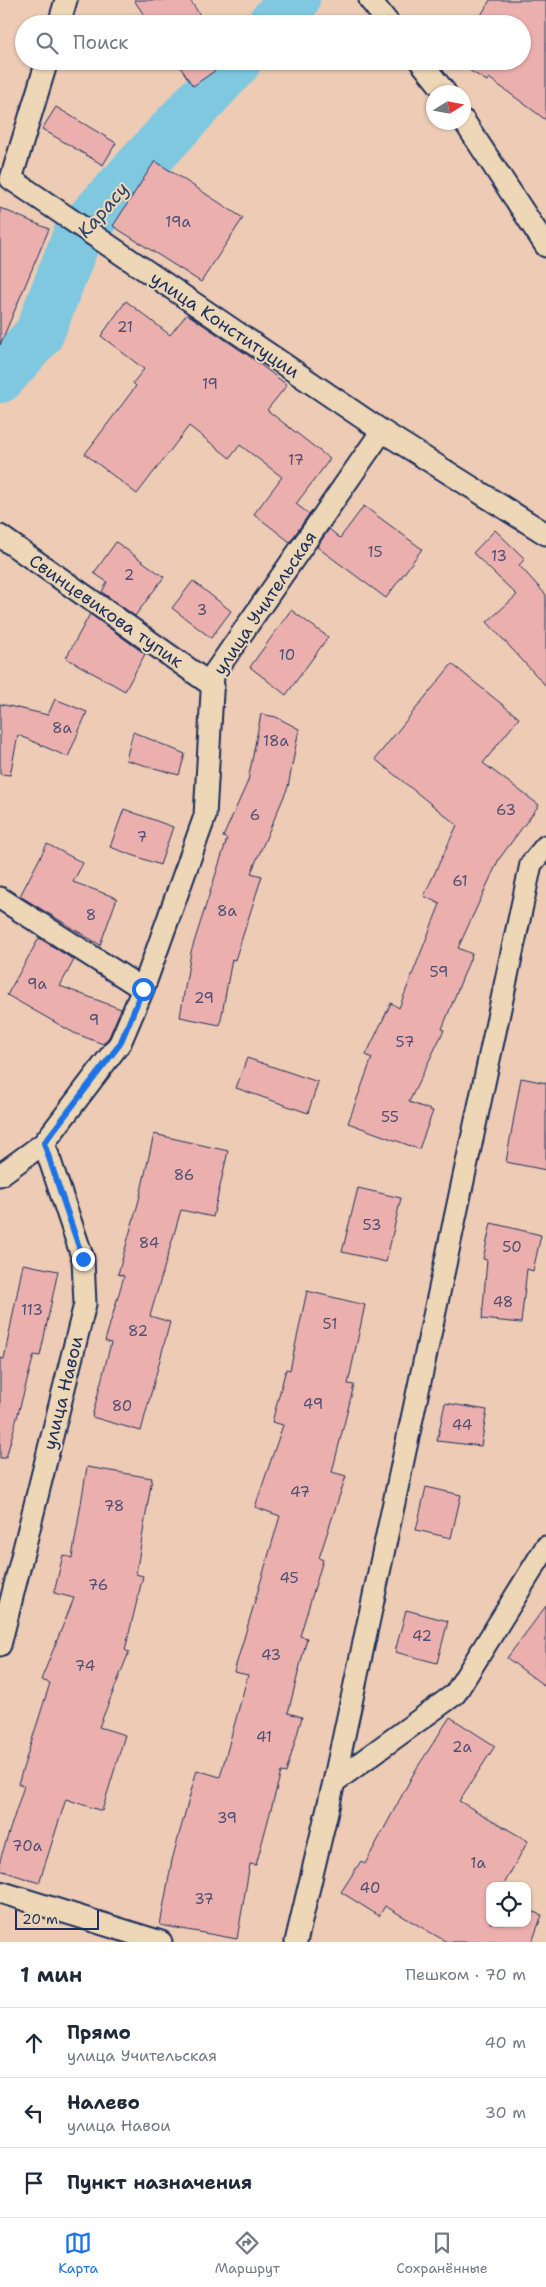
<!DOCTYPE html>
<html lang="ru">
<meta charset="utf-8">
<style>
:root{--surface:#fff;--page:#f6f6f7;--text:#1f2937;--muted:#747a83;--line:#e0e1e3;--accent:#1a73e8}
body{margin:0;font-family:"Shantell Sans",sans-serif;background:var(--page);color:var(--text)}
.controls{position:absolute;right:15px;bottom:15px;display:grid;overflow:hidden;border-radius:10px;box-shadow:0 1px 4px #0004}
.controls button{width:45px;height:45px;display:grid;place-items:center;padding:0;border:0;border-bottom:1px solid var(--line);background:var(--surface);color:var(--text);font:25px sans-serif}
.compass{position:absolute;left:426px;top:85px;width:45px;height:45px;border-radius:50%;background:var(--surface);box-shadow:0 1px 4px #0004;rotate:79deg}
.scale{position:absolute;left:15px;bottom:12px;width:84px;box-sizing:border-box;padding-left:5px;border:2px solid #1b2f5e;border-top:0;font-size:14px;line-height:18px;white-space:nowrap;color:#1b2f5e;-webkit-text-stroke:4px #eed7b6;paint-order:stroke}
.stop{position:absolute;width:15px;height:15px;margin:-11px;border:4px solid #1a73e8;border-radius:50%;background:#fff}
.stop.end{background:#1a73e8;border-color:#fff;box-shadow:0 1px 5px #0008}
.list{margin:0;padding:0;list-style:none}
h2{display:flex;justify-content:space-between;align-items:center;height:65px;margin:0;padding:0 20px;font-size:21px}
h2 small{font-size:16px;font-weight:400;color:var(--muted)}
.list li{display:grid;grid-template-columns:32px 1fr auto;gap:15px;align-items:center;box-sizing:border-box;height:70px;padding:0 20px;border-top:1px solid var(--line)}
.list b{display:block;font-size:19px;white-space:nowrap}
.list p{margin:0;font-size:16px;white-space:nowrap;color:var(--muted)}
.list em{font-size:16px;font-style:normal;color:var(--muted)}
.icon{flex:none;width:28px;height:28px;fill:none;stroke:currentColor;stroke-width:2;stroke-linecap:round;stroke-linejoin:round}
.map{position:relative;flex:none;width:546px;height:1942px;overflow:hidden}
.search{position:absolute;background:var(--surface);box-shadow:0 1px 4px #0004;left:15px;right:15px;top:15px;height:55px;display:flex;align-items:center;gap:12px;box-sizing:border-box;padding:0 18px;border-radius:28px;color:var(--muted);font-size:19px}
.sheet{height:275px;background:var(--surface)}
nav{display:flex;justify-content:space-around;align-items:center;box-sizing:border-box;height:70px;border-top:1px solid var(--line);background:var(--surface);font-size:14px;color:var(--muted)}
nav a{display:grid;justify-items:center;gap:2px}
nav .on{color:var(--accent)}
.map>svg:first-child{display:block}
</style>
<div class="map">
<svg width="546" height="1942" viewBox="0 0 546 1942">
<rect width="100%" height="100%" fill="#edcbb4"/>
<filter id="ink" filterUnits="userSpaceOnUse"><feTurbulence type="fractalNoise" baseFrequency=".02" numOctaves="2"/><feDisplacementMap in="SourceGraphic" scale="10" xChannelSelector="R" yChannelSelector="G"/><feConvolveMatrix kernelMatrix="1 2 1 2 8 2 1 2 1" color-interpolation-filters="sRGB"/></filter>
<g filter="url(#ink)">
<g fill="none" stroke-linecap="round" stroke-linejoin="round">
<path stroke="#7fc8e0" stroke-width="50" d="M272,24l23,-24
M0,378l39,-44 39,-100 159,-173"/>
</g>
<path fill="#ebb0ae" stroke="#1b2f5e" d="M134,0h56l16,24h-56z
M490,0h56v120l-57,-42 -2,3 -33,-20h68v-37h-46z
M176,61h53l-36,25z
M56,107l60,36 -13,22 -61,-36z
M155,161l88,57 -42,64 -88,-56z
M0,208l49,21 -49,116z
M126,301l44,34 17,-21 62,42 38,29 -20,25 63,49 -34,45 13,10 -19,28 -36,-28 28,-37 -42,-32 -10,13 -41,-32 -52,68 -52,-40 51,-68 -3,-3 11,-14 -43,-33z
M364,506l58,43 -36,49 -69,-51 12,-18 11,9z
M495,530l30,29 -6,6 27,30v91l-59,-64 30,-27 -44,-42z
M116,542l48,35 -29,39 -33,-24 5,-10 -13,-9z
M193,581l38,30 -20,27 -39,-30z
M291,610l37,27 -42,58 -36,-28z
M90,614l55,40 -20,37 -59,-33z
M452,664l67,54 -36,45 56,42 -40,54 -41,89 14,6 -30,75 2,1 -35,72 24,9 -14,38 -71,-26 24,-65 -6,-3 25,-52 8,5 41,-104 -16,-8 33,-71 -82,-66z
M55,699l32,13 -19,45 -50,-22 -8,40 -10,-1v-70l48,11z
M261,714l15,3 23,12 -11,58 -37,86 11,3 -27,84 -3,-1 -12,66 -40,-8 11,-65 36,-113 -4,-2 25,-56z
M133,732l52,22 -6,21 -53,-15z
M124,809l49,18 -13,38 -50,-18z
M47,844l36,19 -10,19 44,16 -17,47 -80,-49z
M39,938l35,22 -14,26 61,23 -12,28 -6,7 -29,-11 -67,-38z
M247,1058l71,24 -10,31 -72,-25z
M521,1078l25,5v87l-40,-8z
M154,1134l74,17 -15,66 -32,-7 -31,106 20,6 -29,109 -49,-14 19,-74 -6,-2 19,-65 -6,-2 21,-74z
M358,1188l43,10 -15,64 -44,-10z
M491,1223l50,12 -8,36 -6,-2 -6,54 -39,-4 5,-59 -4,-1z
M23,1264l35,7 -18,85 -6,-1 -28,103h-6v-100l4,1z
M307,1291l58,14 -17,79 6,1 -22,87 14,4 -27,82 4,2 -23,76 7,2 -19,75 14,4 -16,56 -5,-1 -25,93 -6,-1 -13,75 -77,-14 12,-65 25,-90 23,7 28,-102 -14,-3 46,-156 -25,-9 28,-82 -11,-3 14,-53 4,1z
M445,1403l42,7 -6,36 -44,-5z
M87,1467l65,11 -16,96 7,2 -18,74 4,2 -30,75 26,8 -23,76 -36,-12 -27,84 -39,-13v-10l24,-74 -6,-2 32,-101 -9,-3 33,-82 -20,-5 9,-38 9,3z
M426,1487l35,8 -10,43 -35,-8z
M546,1606v81l-39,-29z
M406,1610l42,11 -11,42 -42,-11z
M450,1717l45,29 -36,55 69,40 -25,45h-13v37h37v-13l15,5 -10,27h-85l-62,-36 -6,10 -38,-24 20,-31 4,3 50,-93z"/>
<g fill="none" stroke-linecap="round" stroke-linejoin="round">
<defs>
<path id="minor" d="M370,0l19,24
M59,24l7,-24
M47,61l-36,118 371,252 164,103
M420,61l25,31
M464,121l82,125
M0,536l213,150
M0,898l143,91
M0,1175l44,-32 76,-100 23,-54 62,-173 8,-141 169,-244
M0,1645l85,-341 -2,-45 -39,-116
M334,1782l197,-918 15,-18
M0,1892l161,50
M296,1942l38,-160 121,-88 91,-147"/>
</defs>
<use href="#minor" stroke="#1b2f5e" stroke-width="25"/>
<use href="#minor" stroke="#eed7b6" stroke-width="21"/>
</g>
</g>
<g fill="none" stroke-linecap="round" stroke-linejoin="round" filter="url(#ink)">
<path stroke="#1a73e8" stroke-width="6" d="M83,1259l-39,-116 76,-99 23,-55"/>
</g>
<g text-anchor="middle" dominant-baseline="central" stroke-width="4" stroke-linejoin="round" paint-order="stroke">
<g font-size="15" fill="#4f4f72">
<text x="178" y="222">19а</text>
<text x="125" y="327">21</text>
<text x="210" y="384">19</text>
<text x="296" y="460">17</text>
<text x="375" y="552">15</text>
<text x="499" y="556">13</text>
<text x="129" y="575">2</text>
<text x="202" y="610">3</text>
<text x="287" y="655">10</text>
<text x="62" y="728">8а</text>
<text x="276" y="741">18а</text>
<text x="506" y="810">63</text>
<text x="255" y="815">6</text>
<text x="142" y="837">7</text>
<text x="460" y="881">61</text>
<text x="227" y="911">8а</text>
<text x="91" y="915">8</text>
<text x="439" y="972">59</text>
<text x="37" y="984">9а</text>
<text x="204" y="998">29</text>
<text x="94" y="1020">9</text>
<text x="405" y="1042">57</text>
<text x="390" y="1117">55</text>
<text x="184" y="1175">86</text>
<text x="372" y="1225">53</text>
<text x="149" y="1243">84</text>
<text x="512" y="1247">50</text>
<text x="503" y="1302">48</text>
<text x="32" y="1310">113</text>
<text x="330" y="1324">51</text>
<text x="138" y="1331">82</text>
<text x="313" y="1404">49</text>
<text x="122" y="1406">80</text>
<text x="462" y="1425">44</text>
<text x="300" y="1492">47</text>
<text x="114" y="1506">78</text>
<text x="289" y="1578">45</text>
<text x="98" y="1585">76</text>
<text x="422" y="1636">42</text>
<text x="271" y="1655">43</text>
<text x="85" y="1666">74</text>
<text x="264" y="1737">41</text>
<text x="462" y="1747">2а</text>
<text x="227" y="1818">39</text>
<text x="27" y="1846">70а</text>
<text x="478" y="1863">1а</text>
<text x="370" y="1888">40</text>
<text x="204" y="1899">37</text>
</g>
<g font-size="18" fill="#1b2f5e" stroke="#eed7b6">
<text transform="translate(225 325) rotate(34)">улица Конституции</text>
<text transform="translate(265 603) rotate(-56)">улица Учительская</text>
<text transform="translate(106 611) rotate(35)">Свинцевикова тупик</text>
<text transform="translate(63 1393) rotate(-76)">улица Навои</text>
</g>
<g font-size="19" font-style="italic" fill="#2a4672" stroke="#eed7b6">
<text transform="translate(103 210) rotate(-49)">Карасу</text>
</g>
</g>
</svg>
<div class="controls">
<button><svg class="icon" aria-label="locate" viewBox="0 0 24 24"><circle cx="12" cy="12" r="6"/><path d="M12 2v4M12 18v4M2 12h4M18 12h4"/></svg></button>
</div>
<svg class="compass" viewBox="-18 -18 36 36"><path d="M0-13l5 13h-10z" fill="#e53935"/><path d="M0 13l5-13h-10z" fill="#747a83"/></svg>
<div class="scale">20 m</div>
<div class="stop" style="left:143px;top:989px"></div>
<div class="stop end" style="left:83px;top:1259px"></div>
<div class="search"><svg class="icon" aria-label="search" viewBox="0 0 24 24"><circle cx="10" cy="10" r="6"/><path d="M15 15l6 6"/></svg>Поиск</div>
</div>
<section class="sheet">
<h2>1 мин<small>Пешком · 70 m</small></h2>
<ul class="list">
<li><svg class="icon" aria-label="ahead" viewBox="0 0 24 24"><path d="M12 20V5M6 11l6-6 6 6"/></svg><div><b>Прямо</b><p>улица Учительская</p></div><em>40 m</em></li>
<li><svg class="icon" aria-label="left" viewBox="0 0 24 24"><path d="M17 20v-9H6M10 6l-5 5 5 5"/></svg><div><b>Налево</b><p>улица Навои</p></div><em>30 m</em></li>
<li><svg class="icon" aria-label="arrive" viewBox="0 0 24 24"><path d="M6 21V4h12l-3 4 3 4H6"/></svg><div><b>Пункт назначения</b></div></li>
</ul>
</section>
<nav>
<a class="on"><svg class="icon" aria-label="map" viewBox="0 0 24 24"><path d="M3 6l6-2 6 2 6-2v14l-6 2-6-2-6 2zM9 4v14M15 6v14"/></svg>Карта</a>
<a><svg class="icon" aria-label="directions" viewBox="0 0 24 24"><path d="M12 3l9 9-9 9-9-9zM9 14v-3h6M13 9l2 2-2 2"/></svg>Маршрут</a>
<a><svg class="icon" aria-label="saved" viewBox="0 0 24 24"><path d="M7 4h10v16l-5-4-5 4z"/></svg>Сохранённые</a>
</nav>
